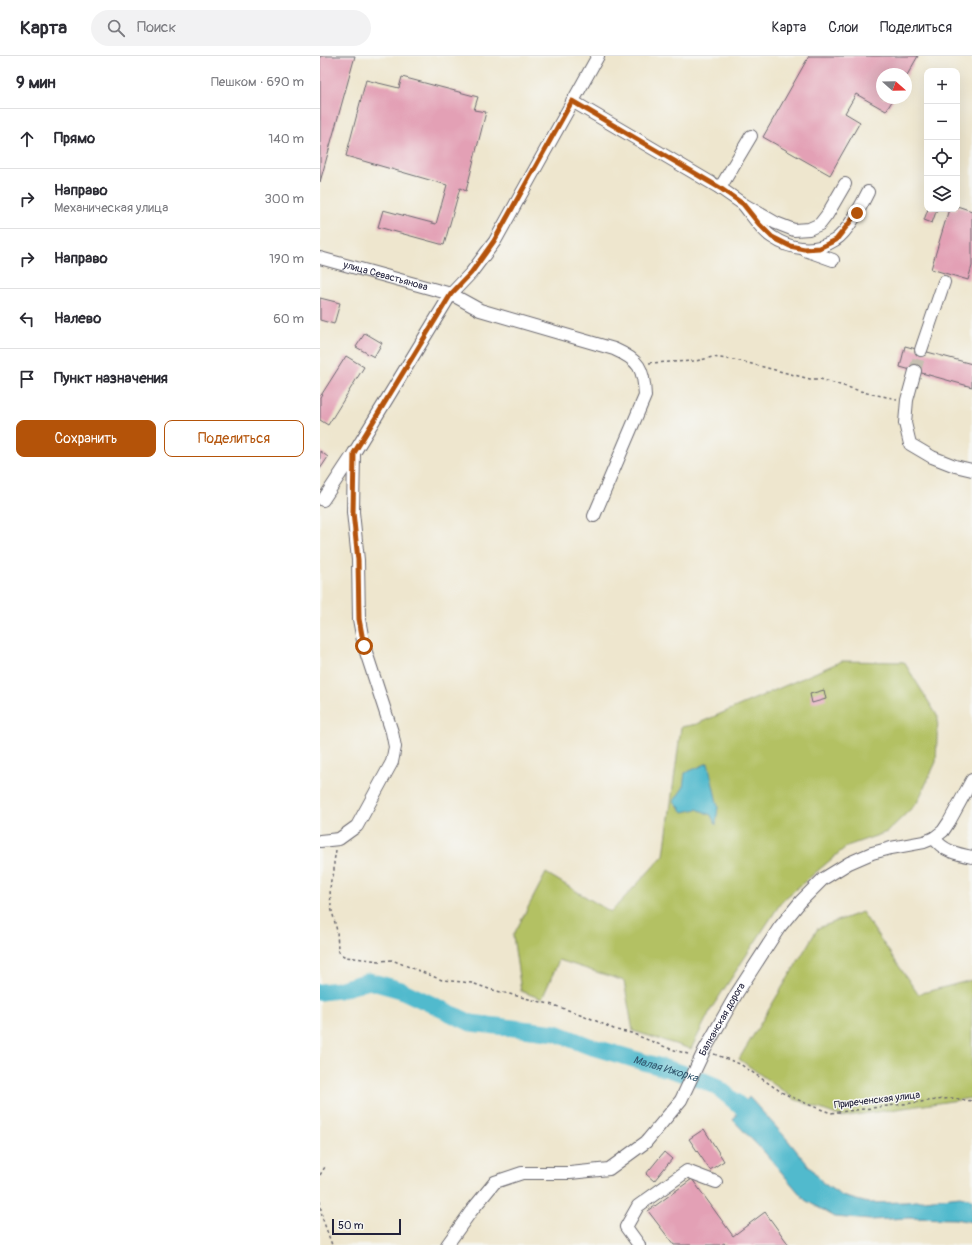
<!DOCTYPE html>
<html lang="ru">
<meta charset="utf-8">
<style>
:root{--surface:#fff;--page:#f2f2f3;--text:#2b2b33;--muted:#7c7c81;--line:#e1e1e2;--accent:#b45309}
body{margin:0;font-family:Pangolin,sans-serif;background:var(--page);color:var(--text)}
.controls{position:absolute;right:12px;top:12px;display:grid;overflow:hidden;border-radius:8px;box-shadow:0 4px 16px #0002}
.controls button{width:36px;height:36px;display:grid;place-items:center;padding:0;border:0;border-bottom:1px solid var(--line);background:var(--surface);color:var(--text);font:20px sans-serif}
.compass{position:absolute;left:556px;top:12px;width:36px;height:36px;border-radius:50%;background:var(--surface);box-shadow:0 4px 16px #0002;rotate:110deg}
.scale{position:absolute;left:12px;bottom:10px;width:69px;box-sizing:border-box;padding-left:4px;border:2px solid #22223b;border-top:0;font-size:11px;line-height:14px;white-space:nowrap;color:#22223b;-webkit-text-stroke:3px #f6f6f2;paint-order:stroke}
.stop{position:absolute;width:12px;height:12px;margin:-9px;border:3px solid #b45309;border-radius:50%;background:#fff}
.stop.end{background:#b45309;border-color:#fff;box-shadow:0 1px 4px #0008}
.list{margin:0;padding:0;list-style:none}
h2{display:flex;justify-content:space-between;align-items:center;height:52px;margin:0;padding:0 16px;font-size:17px}
h2 small{font-size:13px;font-weight:400;color:var(--muted)}
.list li{display:grid;grid-template-columns:26px 1fr auto;gap:12px;align-items:center;box-sizing:border-box;height:60px;padding:0 16px;border-top:1px solid var(--line)}
.list b{display:block;font-size:15px;white-space:nowrap}
.list p{margin:0;font-size:13px;white-space:nowrap;color:var(--muted)}
.list em{font-size:13px;font-style:normal;color:var(--muted)}
.actions{display:flex;gap:8px;padding:12px 16px}
.actions a{flex:1;padding:9px 0;border:1px solid var(--accent);border-radius:8px;text-align:center;font-size:14px;color:var(--accent)}
.actions .main{background:var(--accent);color:#fff}
.icon{flex:none;width:22px;height:22px;fill:none;stroke:currentColor;stroke-width:2;stroke-linecap:round;stroke-linejoin:round}
.map{position:relative;flex:none;width:652px;height:1189px;overflow:hidden}
header{display:flex;align-items:center;gap:24px;box-sizing:border-box;height:56px;padding:0 20px;background:var(--surface);border-bottom:1px solid var(--line)}
header strong{font-size:19px}
nav{display:flex;gap:22px;margin-inline-start:auto;font-size:14px}
.search{width:280px;height:36px;background:var(--page);display:flex;align-items:center;gap:10px;box-sizing:border-box;padding:0 14px;border-radius:22px;color:var(--muted);font-size:15px}
main{display:flex}
aside{flex:1;background:var(--surface)}
.map>svg:first-child{display:block}
</style>
<header>
<strong>Карта</strong>
<div class="search"><svg class="icon" aria-label="search" viewBox="0 0 24 24"><circle cx="10" cy="10" r="6"/><path d="M15 15l6 6"/></svg>Поиск</div>
<nav><a>Карта</a><a>Слои</a><a>Поделиться</a></nav>
</header>
<main>
<aside>
<h2>9 мин<small>Пешком · 690 m</small></h2>
<ul class="list">
<li><svg class="icon" aria-label="ahead" viewBox="0 0 24 24"><path d="M12 20V5M6 11l6-6 6 6"/></svg><div><b>Прямо</b></div><em>140 m</em></li>
<li><svg class="icon" aria-label="right" viewBox="0 0 24 24"><path d="M7 20v-9h11M14 6l5 5-5 5"/></svg><div><b>Направо</b><p>Механическая улица</p></div><em>300 m</em></li>
<li><svg class="icon" aria-label="right" viewBox="0 0 24 24"><path d="M7 20v-9h11M14 6l5 5-5 5"/></svg><div><b>Направо</b></div><em>190 m</em></li>
<li><svg class="icon" aria-label="left" viewBox="0 0 24 24"><path d="M17 20v-9H6M10 6l-5 5 5 5"/></svg><div><b>Налево</b></div><em>60 m</em></li>
<li><svg class="icon" aria-label="arrive" viewBox="0 0 24 24"><path d="M6 21V4h12l-3 4 3 4H6"/></svg><div><b>Пункт назначения</b></div></li>
</ul>
<div class="actions"><a class="main">Сохранить</a><a>Поделиться</a></div>
</aside>
<div class="map">
<svg width="652" height="1189" viewBox="0 0 652 1189">
<rect width="100%" height="100%" fill="#f6f6f2"/>
<filter id="ink" filterUnits="userSpaceOnUse"><feTurbulence type="fractalNoise" baseFrequency=".025" numOctaves="2"/><feDisplacementMap in="SourceGraphic" scale="8" xChannelSelector="R" yChannelSelector="G"/><feConvolveMatrix kernelMatrix="1 2 1 2 8 2 1 2 1" color-interpolation-filters="sRGB"/></filter>
<filter id="wash" filterUnits="userSpaceOnUse"><feTurbulence type="fractalNoise" baseFrequency=".012" numOctaves="4" result="noise"/><feDisplacementMap in="SourceGraphic" scale="16" xChannelSelector="R" yChannelSelector="G"/><feGaussianBlur stdDeviation="0.9" result="paint"/><feColorMatrix in="noise" values="0 0 0 0 0 0 0 0 0 0 0 0 0 0 0 0 0 1.4 0 .05"/><feComposite in="paint" operator="in"/></filter>
<g filter="url(#wash)">
<rect width="100%" height="100%" fill="#eee6ce"/>
<path fill="#b3c164" stroke="#6a7250" d="M522,605l62,1 34,55 -2,45 -19,41 -30,29 -40,14 -65,55 -71,108 -20,40 -58,-18 -9,-50 -65,-21 -17,39 -21,-8 -8,-55 33,-63 65,39 53,-57 17,-128 16,-3z
M542,856l56,82 54,-14v118l-130,19 -48,-18 -55,-40 79,-131z"/>
<path fill="#51bacd" stroke="#3a6e84" d="M388,707l10,44 -2,18 -5,-10 -14,-6 -14,3 -9,-11 9,-13 2,-15z
M429,1041l37,41 37,45 19,13 26,7 38,-1 54,-6 12,3v23l-17,-3 -47,-1 -38,2 -35,-3 -30,-17 -39,-46 -33,-34z"/>
<g fill="none" stroke-linecap="round" stroke-linejoin="round">
<path stroke="#51bacd" stroke-width="17" id="s1" d="M0,936l18,-2 31,-9 32,9 70,33 85,10 33,13 103,30 24,10 28,23 13,16"/>
</g>
<g id="blocks">
<path fill="#e3a0b5" d="M0,0h35l-35,126z
M489,0h109l-12,21v-3h-24v24h12l-8,13 -30,-17 -11,19 15,9 -30,53 -67,-38z
M82,21l76,20 -4,13 12,2 -20,79 -6,-3 -16,57 -66,-18 5,-17 53,14 11,-39 -101,-29 20,-76 33,8z
M637,150l15,5v55l-4,14 -37,-11 18,-60h8z
M608,153h9l-5,14 -8,-3z
M0,242l20,5 -6,21 -14,-4z
M45,277l17,10 -8,14 -18,-10z
M585,290l67,18v23l-72,-20z
M26,300l18,11 -36,58 -8,-5v-23z
M0,395l8,6 -8,12z
M504,634l2,9 -14,4 -2,-9z
M384,1073l20,32 -14,9 -21,-31z
M344,1096l8,7 -18,22 -8,-7z
M372,1123l41,57 32,-24 24,33h-63l-2,-2 -3,2h-47l-26,-34z"/>
</g>
</g>
<g filter="url(#ink)">
<use href="#blocks" fill-opacity="0" stroke="#69676e" stroke-width="1"/>
<g fill="none" stroke-linecap="round" stroke-linejoin="round">
<path stroke="#c5bfb1" stroke-width="12" stroke-dasharray="12 6" stroke-linecap="butt" d="M595,315l6,-21"/>
<defs>
<g id="minor">
<path d="M252,45l148,87 31,-52"/>
<path d="M400,132l23,16 33,19 18,7 15,-1 11,-5 7,-9 18,-31"/>
<path d="M423,148c9,11 17,25 29,33 19,13 43,16 63,3 13,-8 26,-34 33,-48"/>
<path d="M485,194l28,10"/>
<path id="s2" d="M0,202l131,36 29,16 134,39c25,11 30,19 31,47l-51,120"/>
<path d="M601,294l23,-68"/>
<path d="M595,315l-8,29 -2,23 5,21 22,13 23,9 17,4"/>
<path d="M3,444l31,-47 97,-159 20,-21 24,-32 103,-185"/>
<path d="M614,782c9,13 23,16 38,19"/>
<path d="M0,785l19,-2 18,-13 35,-64 3,-15 -3,-15 -28,-86 -5,-27 -1,-59 -5,-48 1,-59"/>
<path id="s3" d="M127,1189l25,-35 23,-28 27,-9h48l39,-4 37,-27 35,-42 23,-49 33,-58 42,-65 22,-27 22,-22 26,-16 23,-10 19,-5 33,-6 10,-4 9,-7 6,-9 23,-42"/>
<path d="M319,1189l-13,-18 12,-21 49,-35 29,11"/>
</g>
</defs>
<use href="#minor" stroke="#69676e" stroke-width="14"/>
<path stroke="#69676e" stroke-width="1.5" stroke-dasharray="3 3" stroke-linecap="butt" d="M329,307l47,-2 17,-4 27,4 70,18h10l47,14 30,6
M16,794l-2,12v11l-3,7 -1,10 1,17 6,24 1,18 2,5 6,3 34,4 12,-1 50,20 30,3 17,6 64,16 30,10 33,15 15,3 37,15 23,7
M394,998l26,10 43,29 29,13 19,7 121,-15 20,3
M0,1119l5,-8
M0,1145l2,16 10,28"/>
<use href="#minor" stroke="#fff" stroke-width="12"/>
</g>
</g>
<g fill="none" stroke-linecap="round" stroke-linejoin="round" filter="url(#ink)">
<path stroke="#b45309" stroke-width="5" d="M44,590l-5,-27 -1,-59 -5,-48 1,-59 97,-159 20,-21 23,-32 78,-140 148,87 23,16 16,20 13,13 18,9 14,3 15,-1 17,-8 21,-27"/>
</g>
<g text-anchor="middle" dominant-baseline="central" stroke-width="3" stroke-linejoin="round" paint-order="stroke">
<g font-size="10" fill="#22223b" stroke="#f6f6f2">
<text stroke="none"><textPath href="#s2" startOffset="68">улица Севастьянова</textPath></text>
<text stroke="none"><textPath href="#s3" startOffset="386">Балканская дорога</textPath></text>
<text transform="translate(557 1044) rotate(-7)">Приреченская улица</text>
</g>
<g font-size="11" font-style="italic" fill="#32576e" stroke="#f6f6f2">
<text stroke="none"><textPath href="#s1" startOffset="362">Малая Ижорка</textPath></text>
</g>
</g>
</svg>
<div class="controls">
<button>+</button>
<button>−</button>
<button><svg class="icon" aria-label="locate" viewBox="0 0 24 24"><circle cx="12" cy="12" r="6"/><path d="M12 2v4M12 18v4M2 12h4M18 12h4"/></svg></button>
<button><svg class="icon" aria-label="layers" viewBox="0 0 24 24"><path d="M12 4l9 5-9 5-9-5zM3 14l9 5 9-5"/></svg></button>
</div>
<svg class="compass" viewBox="-18 -18 36 36"><path d="M0-13l5 13h-10z" fill="#e53935"/><path d="M0 13l5-13h-10z" fill="#7c7c81"/></svg>
<div class="scale">50 m</div>
<div class="stop" style="left:44px;top:590px"></div>
<div class="stop end" style="left:537px;top:157px"></div>
</div>
</main>
